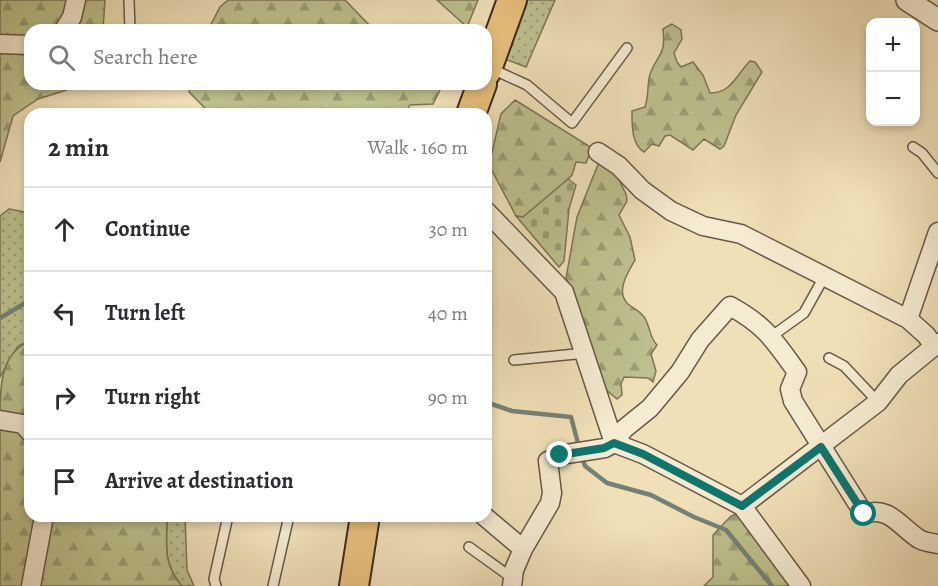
<!DOCTYPE html>
<meta charset="utf-8">
<style>
:root{--surface:#fff;--page:#f7f7f7;--text:#2b2b33;--muted:#7c7c81;--line:#e1e1e2}
body{margin:0;font-family:Alegreya,serif;background:var(--page);color:var(--text)}
.controls{position:absolute;right:18px;top:18px;display:grid;overflow:hidden;border-radius:12px;box-shadow:0 3px 9px #0003}
.controls button{width:54px;height:54px;display:grid;place-items:center;padding:0;border:0;border-bottom:2px solid var(--line);background:var(--surface);color:var(--text);font:30px sans-serif}
.stop{position:absolute;width:18px;height:18px;margin:-14px;border:4px solid #0f766e;border-radius:50%;background:#fff}
.stop.end{background:#0f766e;border-color:#fff;box-shadow:0 2px 6px #0008}
.list{margin:0;padding:0;list-style:none}
h2{display:flex;justify-content:space-between;align-items:center;height:78px;margin:0;padding:0 24px;font-size:26px}
h2 small{font-size:20px;font-weight:400;color:var(--muted)}
.list li{display:grid;grid-template-columns:39px 1fr auto;gap:18px;align-items:center;box-sizing:border-box;height:84px;padding:0 24px;border-top:2px solid var(--line)}
.list b{display:block;font-size:22px;white-space:nowrap}
.list em{font-size:20px;font-style:normal;color:var(--muted)}
.icon{flex:none;width:33px;height:33px;fill:none;stroke:currentColor;stroke-width:2;stroke-linecap:round;stroke-linejoin:round}
.map{position:relative;flex:none;width:938px;height:586px;overflow:hidden}
.search{position:absolute;background:var(--surface);box-shadow:0 3px 9px #0003;left:24px;top:24px;width:468px;height:66px;display:flex;align-items:center;gap:15px;box-sizing:border-box;padding:0 21px;border-radius:18px;color:var(--muted);font-size:22px}
.panel{position:absolute;background:var(--surface);box-shadow:0 3px 9px #0003;left:24px;top:108px;width:468px;height:414px;border-radius:18px}
.map>svg:first-child{display:block}
</style>
<div class="map">
<svg width="938" height="586" viewBox="0 0 938 586">
<defs>
<pattern id="grass-dots" width="8" height="8" patternUnits="userSpaceOnUse" patternTransform="scale(1.5)"><rect width="8" height="8" fill="#bdc18d"/><path d="M2 2h.1M6 6h.1" fill="none" stroke="#9b9d73" stroke-width="1.8" stroke-linecap="round"/></pattern>
<pattern id="forest-firs" width="22" height="20" patternUnits="userSpaceOnUse" patternTransform="scale(1.5)"><rect width="22" height="20" fill="#bdc18d"/><path d="M5 1l3.5 6h-7zM16 11l3.5 6h-7z" fill="#9b9d73"/></pattern>
<pattern id="cemetery-stones" width="16" height="16" patternUnits="userSpaceOnUse" patternTransform="scale(1.5)"><rect width="16" height="16" fill="#bdc18d"/><path d="M2 7V4a2 2 0 0 1 4 0v3zM10 15v-3a2 2 0 0 1 4 0v3z" fill="#9b9d73"/></pattern>
</defs>
<rect width="100%" height="100%" fill="#f0e0b8"/>
<filter id="stains"><feTurbulence type="fractalNoise" baseFrequency=".00333" numOctaves="4"/><feColorMatrix values="0 0 0 0 .2 0 0 0 0 .09 0 0 0 0 .02 0 0 0 .5 -.17"/></filter>
<radialGradient id="worn" r=".72"><stop offset=".6" stop-color="#630" stop-opacity="0"/><stop offset="1" stop-color="#630" stop-opacity=".3"/></radialGradient>
<path fill="url(#grass-dots)" stroke="#7c7558" stroke-width="1.5" d="M523,0h32l-29,67 -24,-9z
M9,209l21,4v128l-12,5 -18,31v-161z
M167,516h18l2,54 7,16h-12c-20,-23 -15,-41 -15,-70z"/>
<path fill="url(#forest-firs)" stroke="#7c7558" stroke-width="1.5" d="M0,0h68l-6,17 -8,13h-24v8l-30,2z
M81,0h24l-2,30h-33z
M228,0h117l29,30h-166l12,-23z
M437,0h41l-11,27z
M672,24l9,6 1,9 -8,14 3,9 4,5 12,-5 10,13 7,18c22,0 26,-18 40,-32l5,1 7,10 -26,43 -12,31 -4,3 -16,-10 -11,11 -23,-15 -5,1 -6,10 -7,-2 -8,8c-13,-8 -12,-28 -12,-41l13,-4c4,-11 2,-23 5,-33 8,-21 16,-18 13,-45z
M0,50l30,1v33h37v6l-29,9 -25,17 -13,46z
M191,84h252l-10,20 -23,1 -5,9h-194l-22,-22z
M515,100l77,48 -6,15 -10,-1 -4,13 -14,14 -35,28 -7,-1 -27,-51 12,-51z
M599,162l15,8 12,24 1,7 -8,14 11,22 5,23c-7,12 -20,32 -7,44 6,5 14,8 18,16 4,8 4,18 11,25l-6,9 5,17 -3,11 -5,-4 -24,-1 -3,7 1,11 -5,4 -13,-11 -38,-110 11,-61z
M30,341v83l-30,-8c0,-28 0,-63 30,-75z
M0,425l30,11v80h10l-13,70h-27z
M740,512l52,74h-88l9,-9v-42l18,-19z
M49,516h118c0,29 -5,47 15,70h-141v-18z"/>
<path fill="url(#cemetery-stones)" stroke="#7c7558" stroke-width="1.5" d="M568,179l8,6 -7,24 -5,52 -5,6 -43,-51 7,1z"/>
<g fill="none" stroke-linecap="round" stroke-linejoin="round">
<path stroke="#748275" stroke-width="4.5" d="M0,318l30,-18
M486,402l26,9 59,6 8,30
M581,455l4,11 22,17 44,12 43,22 32,13 46,56"/>
<defs>
<path id="service" d="M129,0l1,30
M490,68l37,17 45,38 55,-75
M913,147l9,6 16,20
M772,336l32,-23 20,-36
M829,358l15,8 34,36
M514,360l72,-7
M469,547l39,28h5
M216,586l-2,-7 14,-63
M273,586l16,-70"/>
<path id="minor" d="M64,30l8,-13 4,-17
M0,44l30,1
M598,152l21,14 23,24 29,21 32,15 38,8 167,85 18,16 8,11
M486,211l78,81 50,151 29,11 99,52 59,80
M908,319l30,-87
M0,420l23,4 7,8
M742,506l136,-104 21,-27 39,-32
M484,516l39,33 -9,21 -2,16
M523,549l27,-46 2,-10 -4,-32 12,-6 45,-7 9,-5 10,-14 26,-21 30,-36 20,-32 30,-34c35,19 44,34 67,66l-7,17 3,12 71,113c25,-9 36,13 55,25 5,3 13,4 19,5
M31,586l13,-70"/>
<path id="tertiary" d="M907,0l31,20"/>
<path id="trunk" d="M486,72l26,-72
M471,114l11,-30
M354,586l11,-70"/>
</defs>
<use href="#service" stroke="#685748" stroke-width="12"/>
<use href="#minor" stroke="#685748" stroke-width="21"/>
<use href="#tertiary" stroke="#685748" stroke-width="24"/>
<use href="#trunk" stroke="#3a2923" stroke-width="32"/>
<use href="#service" stroke="#f5ebd1" stroke-width="9"/>
<use href="#minor" stroke="#f5ebd1" stroke-width="18"/>
<use href="#tertiary" stroke="#f5ebd1" stroke-width="21"/>
<use href="#trunk" stroke="#e8c07c" stroke-width="28"/>
</g>
<g fill="none" stroke-linecap="round" stroke-linejoin="round">
<path stroke="#0f766e" stroke-width="8" d="M560,455l44,-7 10,-5 29,11 99,52 79,-59 43,67"/>
</g>
<rect width="100%" height="100%" filter="url(#stains)"/>
<rect width="100%" height="100%" fill="url(#worn)"/>
</svg>
<div class="controls">
<button>+</button>
<button>−</button>
</div>
<div class="stop" style="left:864px;top:514px"></div>
<div class="stop end" style="left:560px;top:455px"></div>
<div class="search"><svg class="icon" aria-label="search" viewBox="0 0 24 24"><circle cx="10" cy="10" r="6"/><path d="M15 15l6 6"/></svg>Search here</div>
<section class="panel">
<h2>2 min<small>Walk · 160 m</small></h2>
<ul class="list">
<li><svg class="icon" aria-label="ahead" viewBox="0 0 24 24"><path d="M12 20V5M6 11l6-6 6 6"/></svg><div><b>Continue</b></div><em>30 m</em></li>
<li><svg class="icon" aria-label="left" viewBox="0 0 24 24"><path d="M17 20v-9H6M10 6l-5 5 5 5"/></svg><div><b>Turn left</b></div><em>40 m</em></li>
<li><svg class="icon" aria-label="right" viewBox="0 0 24 24"><path d="M7 20v-9h11M14 6l5 5-5 5"/></svg><div><b>Turn right</b></div><em>90 m</em></li>
<li><svg class="icon" aria-label="arrive" viewBox="0 0 24 24"><path d="M6 21V4h12l-3 4 3 4H6"/></svg><div><b>Arrive at destination</b></div></li>
</ul>
</section>
</div>
